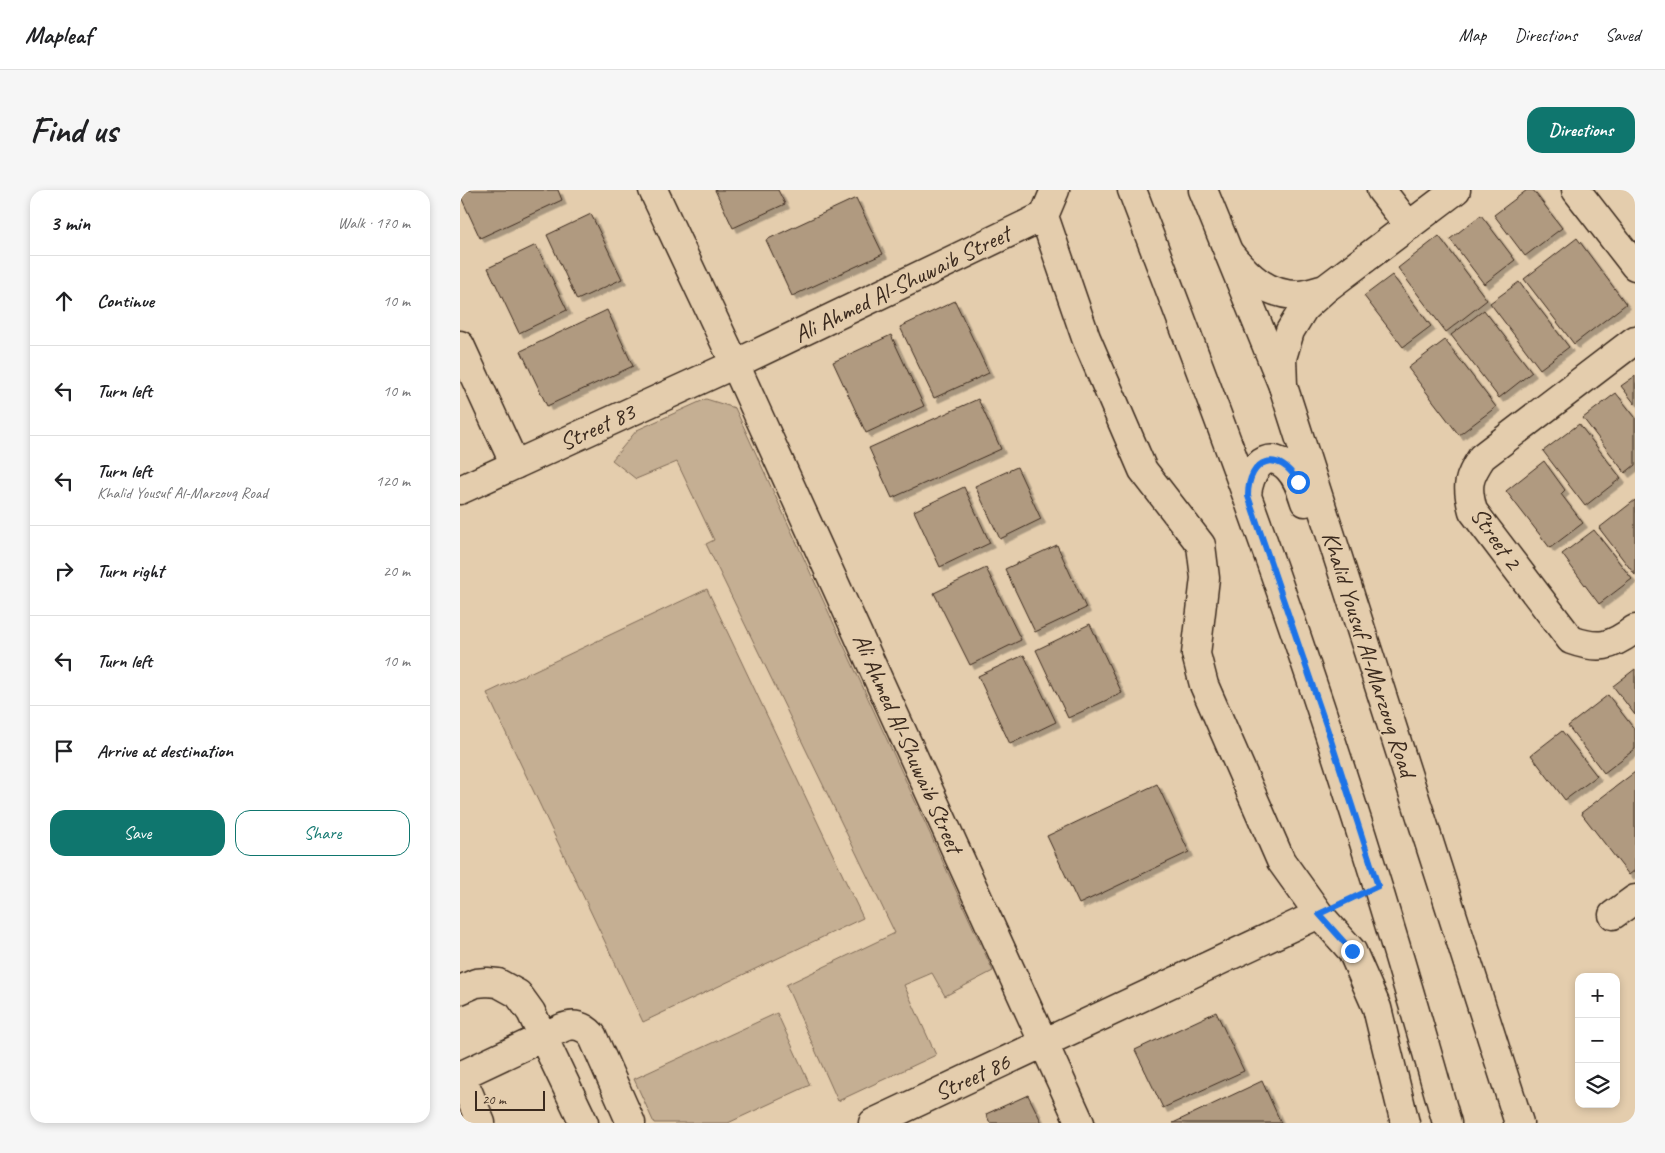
<!DOCTYPE html>
<meta charset="utf-8">
<style>
:root{--surface:#fff;--page:#f6f6f6;--text:#202124;--muted:#757577;--line:#e0e0e0;--accent:#0f766e}
body{margin:0;font-family:Caveat,sans-serif;background:var(--page);color:var(--text)}
.controls{position:absolute;right:15px;bottom:15px;display:grid;overflow:hidden;border-radius:10px;box-shadow:0 2px 8px #0003}
.controls button{width:45px;height:45px;display:grid;place-items:center;padding:0;border:0;border-bottom:1px solid var(--line);background:var(--surface);color:var(--text);font:25px sans-serif}
.scale{position:absolute;left:15px;bottom:12px;width:70px;box-sizing:border-box;padding-left:5px;border:2px solid #3b2a1e;border-top:0;font-size:14px;line-height:18px;white-space:nowrap;color:#3b2a1e;-webkit-text-stroke:4px #e4cdad;paint-order:stroke}
.stop{position:absolute;width:15px;height:15px;margin:-11px;border:4px solid #1a73e8;border-radius:50%;background:#fff}
.stop.end{background:#1a73e8;border-color:#fff;box-shadow:0 1px 5px #0008}
.list{margin:0;padding:0;list-style:none}
h2{display:flex;justify-content:space-between;align-items:center;height:65px;margin:0;padding:0 20px;font-size:21px}
h2 small{font-size:16px;font-weight:400;color:var(--muted)}
.list li{display:grid;grid-template-columns:32px 1fr auto;gap:15px;align-items:center;box-sizing:border-box;height:90px;padding:0 20px;border-top:1px solid var(--line)}
.list b{display:block;font-size:19px;white-space:nowrap}
.list p{margin:0;font-size:16px;white-space:nowrap;color:var(--muted)}
.list em{font-size:16px;font-style:normal;color:var(--muted)}
.actions{display:flex;gap:10px;padding:15px 20px}
.actions a{flex:1;padding:11px 0;border:1px solid var(--accent);border-radius:15px;text-align:center;font-size:18px;color:var(--accent)}
.actions .main{background:var(--accent);color:#fff}
.icon{flex:none;width:28px;height:28px;fill:none;stroke:currentColor;stroke-width:2;stroke-linecap:round;stroke-linejoin:round}
.map{position:relative;flex:none;width:1175px;height:933px;overflow:hidden;border-radius:15px}
header{display:flex;align-items:center;gap:30px;box-sizing:border-box;height:70px;padding:0 25px;background:var(--surface);border-bottom:1px solid var(--line)}
header strong{font-size:24px}
nav{display:flex;gap:28px;margin-inline-start:auto;font-size:18px}
.intro{display:flex;align-items:center;justify-content:space-between;box-sizing:border-box;height:120px;padding:0 30px}
h1{margin:0;font-size:35px}
.button{padding:12px 22px;border-radius:15px;background:var(--accent);color:#fff;font-size:18px;font-weight:700}
main{display:flex;gap:30px;padding:0 30px}
aside{flex:1;background:var(--surface);border-radius:15px;box-shadow:0 2px 8px #0003}
.map>svg:first-child{display:block}
</style>
<header>
<strong>Mapleaf</strong>
<nav><a>Map</a><a>Directions</a><a>Saved</a></nav>
</header>
<div class="intro"><h1>Find us</h1><a class="button">Directions</a></div>
<main>
<aside>
<h2>3 min<small>Walk · 170 m</small></h2>
<ul class="list">
<li><svg class="icon" aria-label="ahead" viewBox="0 0 24 24"><path d="M12 20V5M6 11l6-6 6 6"/></svg><div><b>Continue</b></div><em>10 m</em></li>
<li><svg class="icon" aria-label="left" viewBox="0 0 24 24"><path d="M17 20v-9H6M10 6l-5 5 5 5"/></svg><div><b>Turn left</b></div><em>10 m</em></li>
<li><svg class="icon" aria-label="left" viewBox="0 0 24 24"><path d="M17 20v-9H6M10 6l-5 5 5 5"/></svg><div><b>Turn left</b><p>Khalid Yousuf Al-Marzouq Road</p></div><em>120 m</em></li>
<li><svg class="icon" aria-label="right" viewBox="0 0 24 24"><path d="M7 20v-9h11M14 6l5 5-5 5"/></svg><div><b>Turn right</b></div><em>20 m</em></li>
<li><svg class="icon" aria-label="left" viewBox="0 0 24 24"><path d="M17 20v-9H6M10 6l-5 5 5 5"/></svg><div><b>Turn left</b></div><em>10 m</em></li>
<li><svg class="icon" aria-label="arrive" viewBox="0 0 24 24"><path d="M6 21V4h12l-3 4 3 4H6"/></svg><div><b>Arrive at destination</b></div></li>
</ul>
<div class="actions"><a class="main">Save</a><a>Share</a></div>
</aside>
<div class="map">
<svg width="1175" height="933" viewBox="0 0 1175 933">
<defs>
<filter id="shadow"><feDropShadow dx="4.5" dy="4.5" stdDeviation="0" flood-color="#0004"/></filter>
</defs>
<rect width="100%" height="100%" fill="#e4cdad"/>
<filter id="ink" filterUnits="userSpaceOnUse"><feTurbulence type="fractalNoise" baseFrequency=".02" numOctaves="2"/><feDisplacementMap in="SourceGraphic" scale="10" xChannelSelector="R" yChannelSelector="G"/><feConvolveMatrix kernelMatrix="1 2 1 2 8 2 1 2 1" color-interpolation-filters="sRGB"/></filter>
<g filter="url(#ink)">
<path fill="#c5af93" stroke="#806c58" d="M246,209l29,9 258,563 -48,25 -13,-23 -28,12 32,70 -98,46 -52,-116 109,-52 -189,-389 8,-4 -37,-78 -41,17 -24,-19 25,-30z
M247,399l156,329 -220,104 -156,-329z
M317,823l33,72 -82,38h-74l-20,-44z"/>
<path fill="#b09a80" stroke="#3b2a1e" filter="url(#shadow)" d="M0,0h98l4,10 -82,38 -20,-43z
M255,0h63l7,14 -52,24z
M1067,0h6l29,38 -37,28 -31,-41z
M396,8l27,56 -91,42 -26,-56z
M131,24l31,65 -45,21 -30,-65z
M1021,25l34,45 -31,24 -34,-45z
M979,46l48,64 -41,32 -48,-64z
M1117,48l49,66 -52,40 -50,-65z
M76,55l31,65 -48,23 -31,-65z
M932,85l39,51 -28,21 -39,-51z
M1059,92l50,65 -29,22 -50,-66z
M495,111l34,72 -55,25 -34,-71z
M147,120l26,56 -86,40 -26,-55z
M1024,120l48,62 -33,26 -48,-63z
M431,145l33,71 -58,27 -33,-71z
M985,150l51,67 -37,28 -51,-67z
M1175,186v28l-14,-18z
M1156,203l19,24v48l-10,8 -42,-55z
M518,209l23,50 -109,49 -23,-50z
M1119,234l42,54 -36,28 -42,-55z
M1084,271l21,29 -4,4 22,29 -33,25 -44,-57z
M557,277l24,52 -41,20 -25,-53z
M504,297l26,56 -50,24 -26,-56z
M1175,310v75l-36,-47z
M1134,340l38,49 -33,25 -37,-50z
M597,355l29,63 -51,24 -30,-63z
M526,378l35,72 -51,25 -36,-72z
M630,434l32,69 -54,25 -32,-68z
M564,465l32,67 -46,22 -32,-68z
M1175,479v46l-22,-29z
M1148,505l27,35v19l-31,24 -36,-47z
M1102,541l35,45 -32,24 -34,-45z
M1175,582v98l-6,5 -48,-62z
M697,594l32,68 -110,52 -32,-68z
M756,822l28,59 -81,37 -28,-58z
M802,891l19,42h-108z
M568,905l14,28h-52l-4,-9z"/>
<g fill="none" stroke-linecap="round" stroke-linejoin="round">
<defs>
<path id="minor" d="M193,0l82,174 345,759
M921,0l28,36
M1116,0l59,76
M584,26l42,122 57,132 58,75 4,33 -9,76 8,31 77,176 38,53 33,37 25,57 28,115
M770,64c18,22 37,41 68,41 9,0 19,-4 27,-6
M1175,150l-153,117c-14,21 -16,29 -9,54l98,129c28,10 40,7 64,-11
M0,155l55,120
M823,196l-1,-28 8,-27 14,-23 21,-19 131,-99
M0,300l275,-126 309,-148 11,-26
M1153,725l22,-16
M0,800l16,-7 11,-1 11,1 20,11 13,18 53,111
M1,885l20,48
M0,886l102,-48c12,-5 22,-2 30,7l39,88
M413,933l446,-209"/>
<path id="major" d="M672,0c39,102 78,204 115,306 75,206 141,416 200,627
M743,0l80,196 236,737
M787,306c1,-22 17,-51 41,-28 9,9 13,21 17,34"/>
</defs>
<use href="#minor" stroke="#3b2a1e" stroke-width="31"/>
<use href="#major" stroke="#3b2a1e" stroke-width="31"/>
<path stroke="#3b2a1e" stroke-width="3" stroke-dasharray="1 4" stroke-linecap="butt" d="M882,713l13,-6"/>
<use href="#minor" stroke="#e4cdad" stroke-width="28"/>
<use href="#major" stroke="#e4cdad" stroke-width="28"/>
</g>
</g>
<g fill="none" stroke-linecap="round" stroke-linejoin="round" filter="url(#ink)">
<path stroke="#1a73e8" stroke-width="6" d="M838,292c-19,-34 -50,-24 -50,14l79,232 51,158 -59,28 33,37"/>
</g>
<g text-anchor="middle" dominant-baseline="central" stroke-width="4" stroke-linejoin="round" paint-order="stroke">
<g font-size="24" fill="#3b2a1e" stroke="#e4cdad">
<text transform="translate(442 94) rotate(-26)">Ali Ahmed Al-Shuwaib Street</text>
<text transform="translate(137 237) rotate(-25)">Street 83</text>
<text transform="translate(1036 348) rotate(55)">Street 2</text>
<text transform="translate(909 464) rotate(72)">Khalid Yousuf Al-Marzouq Road</text>
<text transform="translate(448 553) rotate(66)">Ali Ahmed Al-Shuwaib Street</text>
<text transform="translate(512 887) rotate(-25)">Street 86</text>
</g>
</g>
</svg>
<div class="controls">
<button>+</button>
<button>−</button>
<button><svg class="icon" aria-label="layers" viewBox="0 0 24 24"><path d="M12 4l9 5-9 5-9-5zM3 14l9 5 9-5"/></svg></button>
</div>
<div class="scale">20 m</div>
<div class="stop" style="left:838px;top:292px"></div>
<div class="stop end" style="left:892px;top:761px"></div>
</div>
</main>
